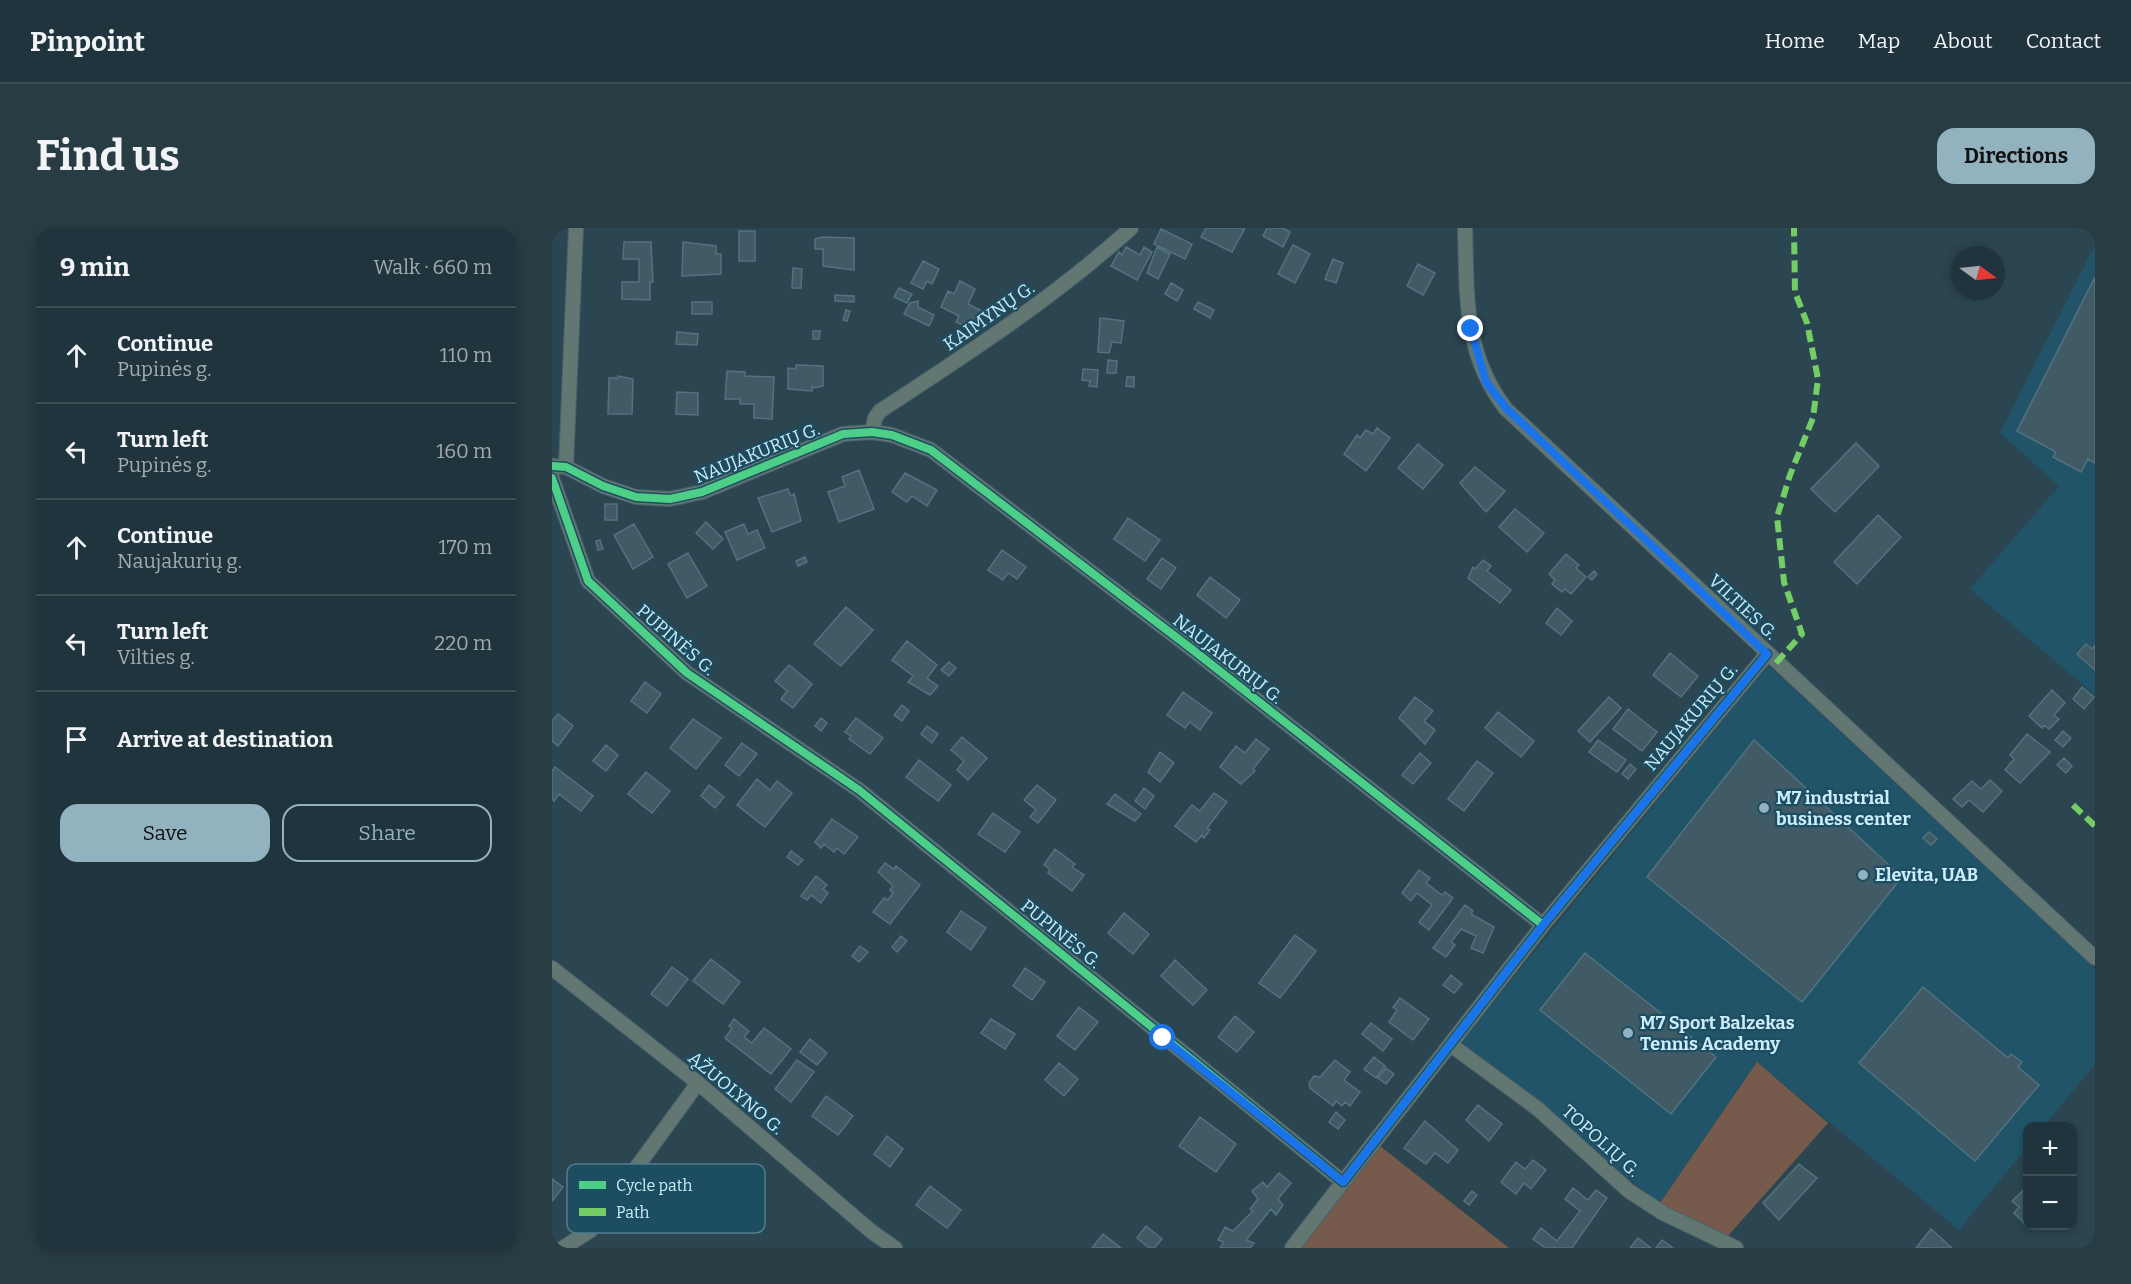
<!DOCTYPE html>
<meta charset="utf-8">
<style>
:root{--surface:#20343d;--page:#283c44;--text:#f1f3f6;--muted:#a2aab0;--line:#3d4f57;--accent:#92b2c0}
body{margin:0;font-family:Bitter,serif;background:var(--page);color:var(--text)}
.controls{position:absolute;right:18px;bottom:18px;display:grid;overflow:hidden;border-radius:12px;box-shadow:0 3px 9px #0003}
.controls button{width:54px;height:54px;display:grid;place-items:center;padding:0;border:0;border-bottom:2px solid var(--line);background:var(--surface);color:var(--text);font:30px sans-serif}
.compass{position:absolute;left:1399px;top:18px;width:54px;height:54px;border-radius:50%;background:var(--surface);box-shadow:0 3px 9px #0003;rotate:105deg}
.stop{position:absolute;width:18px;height:18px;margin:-14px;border:4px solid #1a73e8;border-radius:50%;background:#fff}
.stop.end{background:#1a73e8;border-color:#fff;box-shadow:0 2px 6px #0008}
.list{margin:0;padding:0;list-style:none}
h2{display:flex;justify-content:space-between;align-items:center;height:78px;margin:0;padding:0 24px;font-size:26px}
h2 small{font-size:20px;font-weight:400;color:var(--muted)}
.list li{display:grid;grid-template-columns:39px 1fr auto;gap:18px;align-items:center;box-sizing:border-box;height:96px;padding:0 24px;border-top:2px solid var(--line)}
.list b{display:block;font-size:22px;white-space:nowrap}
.list p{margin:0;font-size:20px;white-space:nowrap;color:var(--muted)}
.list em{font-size:20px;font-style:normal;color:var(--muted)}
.actions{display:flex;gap:12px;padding:18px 24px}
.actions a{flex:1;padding:14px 0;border:2px solid var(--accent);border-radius:18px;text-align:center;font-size:21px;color:var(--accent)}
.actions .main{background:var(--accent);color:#111}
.icon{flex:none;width:33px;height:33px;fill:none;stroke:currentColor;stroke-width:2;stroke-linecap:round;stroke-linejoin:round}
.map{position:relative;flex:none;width:1543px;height:1020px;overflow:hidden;border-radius:18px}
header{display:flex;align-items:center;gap:36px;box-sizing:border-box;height:84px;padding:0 30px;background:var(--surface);border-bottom:2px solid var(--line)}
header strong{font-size:28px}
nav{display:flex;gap:33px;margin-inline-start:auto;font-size:21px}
.intro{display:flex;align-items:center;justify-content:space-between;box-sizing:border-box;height:144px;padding:0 36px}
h1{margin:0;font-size:42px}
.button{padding:15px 27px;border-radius:18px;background:var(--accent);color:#111;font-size:21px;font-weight:700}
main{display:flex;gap:36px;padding:0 36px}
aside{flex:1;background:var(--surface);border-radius:18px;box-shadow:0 3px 9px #0003}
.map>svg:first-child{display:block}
</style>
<header>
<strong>Pinpoint</strong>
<nav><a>Home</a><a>Map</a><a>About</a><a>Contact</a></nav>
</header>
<div class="intro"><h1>Find us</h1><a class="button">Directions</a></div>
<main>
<aside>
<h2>9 min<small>Walk · 660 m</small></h2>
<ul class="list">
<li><svg class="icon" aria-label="ahead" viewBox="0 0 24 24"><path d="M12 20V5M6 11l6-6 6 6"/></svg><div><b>Continue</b><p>Pupinės g.</p></div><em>110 m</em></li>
<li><svg class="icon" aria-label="left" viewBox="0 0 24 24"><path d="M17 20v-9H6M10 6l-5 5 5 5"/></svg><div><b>Turn left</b><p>Pupinės g.</p></div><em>160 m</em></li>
<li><svg class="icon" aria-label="ahead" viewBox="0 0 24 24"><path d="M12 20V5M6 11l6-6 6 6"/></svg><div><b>Continue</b><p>Naujakurių g.</p></div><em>170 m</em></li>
<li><svg class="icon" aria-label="left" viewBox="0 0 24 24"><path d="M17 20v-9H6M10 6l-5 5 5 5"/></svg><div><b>Turn left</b><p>Vilties g.</p></div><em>220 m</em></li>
<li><svg class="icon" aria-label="arrive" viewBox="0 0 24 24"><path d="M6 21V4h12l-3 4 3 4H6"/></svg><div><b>Arrive at destination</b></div></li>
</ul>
<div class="actions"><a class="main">Save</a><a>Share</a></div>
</aside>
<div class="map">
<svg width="1543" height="1020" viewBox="0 0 1543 1020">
<rect width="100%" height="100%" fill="#2b4651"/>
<path fill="#215468" d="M1543,17v450l-125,-106 89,-103 -59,-53z
M1216,437l327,304v95l-51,62h-16l-1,21 -68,83 -202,-168 -97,141 -47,-36 -69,-62 -84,-62z"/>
<path fill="#765a4c" d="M1205,834l71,61 -101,114 -31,-14 -36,-20z
M828,918l129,102h-208z"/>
<path fill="#405b65" stroke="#54727e" stroke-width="1.5" d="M654,0h39l-13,24 -31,-15z
M715,0h16l7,4 -7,15 -20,-11z
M609,1l31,15 -7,15 -31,-15z
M187,3h16v30h-16z
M270,9l32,1v32l-31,-4v-17h-8v-10z
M72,14h27l2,40h-3v18l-28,-1v-17h17v-23h-16z
M131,14l33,4v8h5v20l-39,2z
M741,17l17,9 -15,29 -17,-9z
M574,19l14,8 4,-8 8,5 -15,28 -26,-14 8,-14 3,3z
M605,19l13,7 -12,25 -11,-6z
M781,31l10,4 -7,20 -11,-4z
M371,33l16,8 -7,15 -5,-3 -4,8 -12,-6z
M866,36l17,9 -12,22 -16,-9z
M241,40l9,1 -1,19h-9z
M1543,49v186l-7,-4 -7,13 -28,-15 3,-5 -39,-21z
M408,53l15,8 -7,15 16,8 -10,19 -18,-9 3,-6 -18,-9 7,-16 6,3z
M619,55l12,7 -6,11 -12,-7z
M347,60l13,6 -5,9 -13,-6z
M283,67l19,1v6l-19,-1z
M366,73v6l16,8 -5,11 -25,-12 6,-11z
M140,74h20v12h-20z
M646,74l16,8 -4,8 -16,-9z
M294,82l4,1 -3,10 -4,-1z
M548,90l24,3 -3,22 -9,-1 -3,11 -11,-1z
M261,103h7l-1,8h-6z
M125,104l21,2 -1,11 -21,-1z
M556,132l9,1 -1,12h-9z
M244,137l27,1v20l-9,2 -2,-2v5l-24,-2v-21l8,1z
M531,141l15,1 -1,17 -8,-1 1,-5 -8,-1z
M175,143l18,1v4l29,1 -2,42 -18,-1v-14h-14v-5h-15z
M66,148l15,3 -1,35h-24l1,-36h9z
M575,149h7v10l-8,-1z
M125,164l21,1v22l-22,-1z
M825,200l13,10 -24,33 -22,-17 13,-19 3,3 6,-8 7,4z
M1304,215l23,23 -44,46 -24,-23z
M866,216l25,21 -20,24 -25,-21z
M923,239l30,24 -19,21 -26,-29z
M307,242l15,39 -35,13 -11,-30 17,-6 -3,-9z
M353,245l32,17 -10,16 -15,-10 -5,6 -15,-10z
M236,261l3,7 3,-2 7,27 -29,11 -14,-34z
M53,276h12v16h-12z
M963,281l29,24 -17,19 -28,-25z
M1326,287l23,22 -44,47 -23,-22z
M576,290l32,22 -15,21 -31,-22z
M154,294l17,17 -10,10 -17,-16z
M82,296l19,33 -20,12 -19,-34z
M192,296l4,10 9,-4 8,18 -28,12 -12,-28z
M48,312l3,9 -5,1 -2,-9z
M450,322l24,17 -9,12 -9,-6 -5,7 -15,-10z
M136,325l19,33 -20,12 -19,-34z
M1014,326l13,11 -3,3 10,9 -15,17 -6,-5 -3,3 -10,-8 3,-4 -6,-6z
M253,329l2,5 -9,4 -2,-5z
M610,330l14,10 -15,21 -14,-10z
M931,332l8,6 -4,5 24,19 -11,13 -32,-25 5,-11 2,2z
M1042,343l3,3 -5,6 -4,-3z
M658,349l30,23 -14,18 -29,-23z
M294,379l27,23 -32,36 -27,-22z
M1005,380l15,13 -11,14 -15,-12z
M355,413l30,24 -10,13 11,8 -8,9 -22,-13 5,-6 -21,-16z
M1534,416l6,5 3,-4v25l-18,-16z
M1118,425l28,23 -17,21 -28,-22z
M397,434l7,6 -7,8 -8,-6z
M237,437l23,19 -19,24 -12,-9 6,-8 -12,-10z
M93,454l16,12 -14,19 -16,-12z
M1530,459l12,10 -10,12 -11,-10z
M1500,462l13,13 -11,12 5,4 -10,10 -5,-4 -2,3 -13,-12z
M631,464l29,21 -12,17 -10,-8 -5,6 -18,-13z
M863,469l18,14 -9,10 11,9 -10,14 -26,-26z
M1057,469l12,11 -31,34 -12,-11z
M350,477l7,6 -7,10 -8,-6z
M1076,481l29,23 -15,19 -29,-22z
M946,484l36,29 -13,16 -36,-29z
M6,486l15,12 -15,20 -6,-5v-20z
M269,490l6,5 -6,8 -6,-5z
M304,490l27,20 -13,16 -21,-15 2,-3 -6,-4z
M141,491l28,19 -25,31 -26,-21z
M375,498l11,8 -6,9 -11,-9z
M1511,503l8,7 -8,9 -8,-7z
M1475,506l23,18 -30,31 -15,-13 9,-11 -4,-4z
M410,509l25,21 -19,22 -11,-10 7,-9 -13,-11z
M704,511l13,10 -16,20 2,2 -14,13 -21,-17 16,-21 9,7z
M1046,512l28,20 -9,12 -28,-20z
M1202,512l148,137 -100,125 -155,-125z
M190,515l15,11 -18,22 -14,-11z
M54,517l12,10 -12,16 -13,-10z
M608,524l14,11 -14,19 -12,-10z
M868,525l11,10 -18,21 -11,-9z
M1512,530l8,8 -6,7 -9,-8z
M367,532l32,25 -13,16 -32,-24z
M925,533l16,12 -29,38 -16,-12z
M1078,536l6,5 -8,10 -6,-5z
M3,539l38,29 -12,15 -22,-17 -5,7 -2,-2v-28z
M94,544l24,19 -18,22 -24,-19z
M205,551l13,11 7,-9 15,12 -27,34 -28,-22z
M1438,552l12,11 -19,21 -14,-12 -7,7 -9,-8 19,-18 9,8z
M157,557l15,12 -9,11 -14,-12z
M485,557l19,15 -18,23 -8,-6 6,-7 -12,-10z
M592,560l10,8 -9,13 -10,-8z
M662,565l13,9 -20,26 3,2 -6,8 -2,-3 -6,7 -21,-16 17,-21 8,6z
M563,566l26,20 -6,7 -28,-17z
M441,585l27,19 -15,20 -27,-18z
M280,591l26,18 -14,17 -7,-6 -3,4 -10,-8 -3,4 -6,-6z
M1377,604l8,7 -6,6 -8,-7z
M503,621l20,15 -3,3 12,8 -12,16 -24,-18 2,-4 -6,-4z
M239,623l12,9 -5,5 -11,-8z
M333,635l9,6 2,-3 24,19 -30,39 -17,-12 11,-14 4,2 5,-7 -3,-3 3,-4 -15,-14z
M867,642l11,8 -4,5 16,12 3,-3 8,6 -24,32 -10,-8 13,-17 -15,-12 -6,8 -9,-8z
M264,648l11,9 -4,4 5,4 -7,10 -10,-8 -4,5 -6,-4z
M913,677l8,6 -2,3 23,13 -11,26 -12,-5 5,-12 -15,-7 -10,13 4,3 -9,12 -13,-9z
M409,683l25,17 -15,22 -24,-18z
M572,685l25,21 -16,20 -25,-21z
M743,707l21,16 -36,47 -21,-15z
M349,708l6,5 -10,11 -5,-5z
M308,718l8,6 -9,10 -7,-6z
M1033,725l131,104 -45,57 -131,-104z
M159,731l29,23 -17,22 -30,-23z
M623,732l32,30 -14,15 -32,-29z
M120,739l16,12 -21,27 -16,-12z
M473,740l20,14 -13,18 -19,-14z
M899,747l11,9 -8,9 -11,-8z
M1371,759l85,71 3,-4 11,8 -4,5 21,18 -64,76 -116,-98z
M848,770l29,21 -16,21 -24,-18 8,-12 -4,-3z
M527,779l19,15 -23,28 -18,-14z
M683,788l19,16 -17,20 -19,-15z
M182,791l15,12 -5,6 8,6 12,-15 27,21 -20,25 -46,-36 7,-10 -3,-2z
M439,791l24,15 -10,15 -24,-16z
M819,795l21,16 -9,12 -21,-17z
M258,811l17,14 -10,12 -17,-13z
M822,829l11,9 -9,12 -12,-9z
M245,832l17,12 -23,30 -16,-13z
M783,832l15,12 -6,8 16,12 -10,14 -5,-4 -3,4 -6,-5 -3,5 -23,-18 -1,-5 5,-7 6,1z
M507,835l19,16 -14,17 -19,-16z
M834,840l8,6 -8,10 -8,-6z
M274,868l27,20 -15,19 -26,-19z
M926,877l24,19 -13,17 -23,-21z
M784,884l9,8 -7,9 -9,-7z
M648,889l36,27 -20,28 -37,-26z
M873,893l33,29 -10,13 -13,-10 -9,11 -22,-16z
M335,908l16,13 -13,18 -16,-13z
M981,932l13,10 -15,19 -7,-6 -8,11 -15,-12 15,-20 9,7z
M1247,936l18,14 -38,42 -16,-17z
M727,945l12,10 -13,16 5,6 -7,10 -5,-6 -25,31 8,3 -4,5h-30l4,-6 -6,-2 7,-13 8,4 20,-20 -3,-2 8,-10 -6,-8 11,-9 4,5z
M0,951l11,8 -11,14z
M378,958l31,24 -14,18 -31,-23z
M1476,958v35l-3,3 -11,-11 5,-6 -7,-6z
M1021,960l15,12 8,-10 11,8 -35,50h-27l-12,-9 8,-11 16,13 23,-30 -15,-12z
M920,963l5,4 -8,10 -5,-4z
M594,998l16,13 -8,9h-5l-12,-10z
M1379,1001l21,19h-36z
M551,1006l18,14h-29z
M1086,1010l13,10h-21z
M1110,1012l11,8h-17z"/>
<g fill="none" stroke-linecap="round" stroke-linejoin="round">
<defs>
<path id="minor" d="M913,0c2,66 -2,126 41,181l589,549
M320,204l3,-14 5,-7c87,-57 174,-113 251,-183
M0,238l14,1 37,19 33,11 34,2 32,-7 141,-58 29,-2 20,3 39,15 262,200 350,275 224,-271
M14,239l10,-239
M0,250l36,103 99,92 172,117 484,392 200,-257
M0,740l146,115 174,149 23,16
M899,817l87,64 91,82 34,22 73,35
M11,1020l28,-18 107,-147
M740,1020l51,-66"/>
</defs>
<use href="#minor" stroke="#4b626c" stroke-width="16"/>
<use href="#minor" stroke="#627672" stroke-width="14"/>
<path stroke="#74ce65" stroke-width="6" stroke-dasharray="12 6" stroke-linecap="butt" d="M1224,435l26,-29 -18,-52 -7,-65 13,-42 23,-57 5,-39 -11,-56 -12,-31 -1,-64
M1521,577l22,21"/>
<defs>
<path id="cycleway" d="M0,238l14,1 37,19 33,11 34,2 32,-7 141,-58 29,-2 20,3 39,15 262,200 350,275 224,-271
M0,250l36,103 99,92 172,117 484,392 200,-257"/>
</defs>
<use href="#cycleway" stroke="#1c4d60" stroke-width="11"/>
<use href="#cycleway" stroke="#4dcf88" stroke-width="8"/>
</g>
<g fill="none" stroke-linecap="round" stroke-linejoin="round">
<path stroke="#1a73e8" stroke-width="8" d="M611,810l180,144 200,-257 224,-271 -261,-246 -20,-26 -15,-53"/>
</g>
<g fill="#92b2c0" stroke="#1c4d60" stroke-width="2">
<circle cx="1212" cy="580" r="6"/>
<circle cx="1311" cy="647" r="6"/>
<circle cx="1076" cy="805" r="6"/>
</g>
<g text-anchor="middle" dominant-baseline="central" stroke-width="4.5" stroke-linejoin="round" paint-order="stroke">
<g font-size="18" fill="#caecfb" stroke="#1c4d60">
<text transform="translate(437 88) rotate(-35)">KAIMYNŲ G.</text>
<text transform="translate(205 225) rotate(-22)">NAUJAKURIŲ G.</text>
<text transform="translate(1191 379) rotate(43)">VILTIES G.</text>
<text transform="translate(124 412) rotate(41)">PUPINĖS G.</text>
<text transform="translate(676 431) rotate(38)">NAUJAKURIŲ G.</text>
<text transform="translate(1139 489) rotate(-50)">NAUJAKURIŲ G.</text>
<text transform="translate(509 706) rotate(39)">PUPINĖS G.</text>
<text transform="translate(184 865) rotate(40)">ĄŽUOLYNO G.</text>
<text transform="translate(1049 913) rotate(42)">TOPOLIŲ G.</text>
</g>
<g font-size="18" font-weight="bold" fill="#caecfb" stroke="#1c4d60" text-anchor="start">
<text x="1224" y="570">M7 industrial<tspan x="1224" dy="21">business center</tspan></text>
<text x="1323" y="647">Elevita, UAB</text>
<text x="1088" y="795">M7 Sport Balzekas<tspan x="1088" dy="21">Tennis Academy</tspan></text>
</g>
</g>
<rect x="15" y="936" width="198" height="69" rx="9" fill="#1c4d60" stroke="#507d8e" stroke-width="1.5"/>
<rect x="27" y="953" width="27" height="8" fill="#4dcf88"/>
<rect x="27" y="980" width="27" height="8" fill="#74ce65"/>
<g font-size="16" fill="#caecfb">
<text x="64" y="963">Cycle path</text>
<text x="64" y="990">Path</text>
</g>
</svg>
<div class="controls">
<button>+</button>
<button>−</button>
</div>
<svg class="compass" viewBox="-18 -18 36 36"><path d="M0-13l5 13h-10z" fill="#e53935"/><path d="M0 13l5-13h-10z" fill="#a2aab0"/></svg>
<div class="stop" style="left:611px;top:810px"></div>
<div class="stop end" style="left:919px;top:101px"></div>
</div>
</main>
